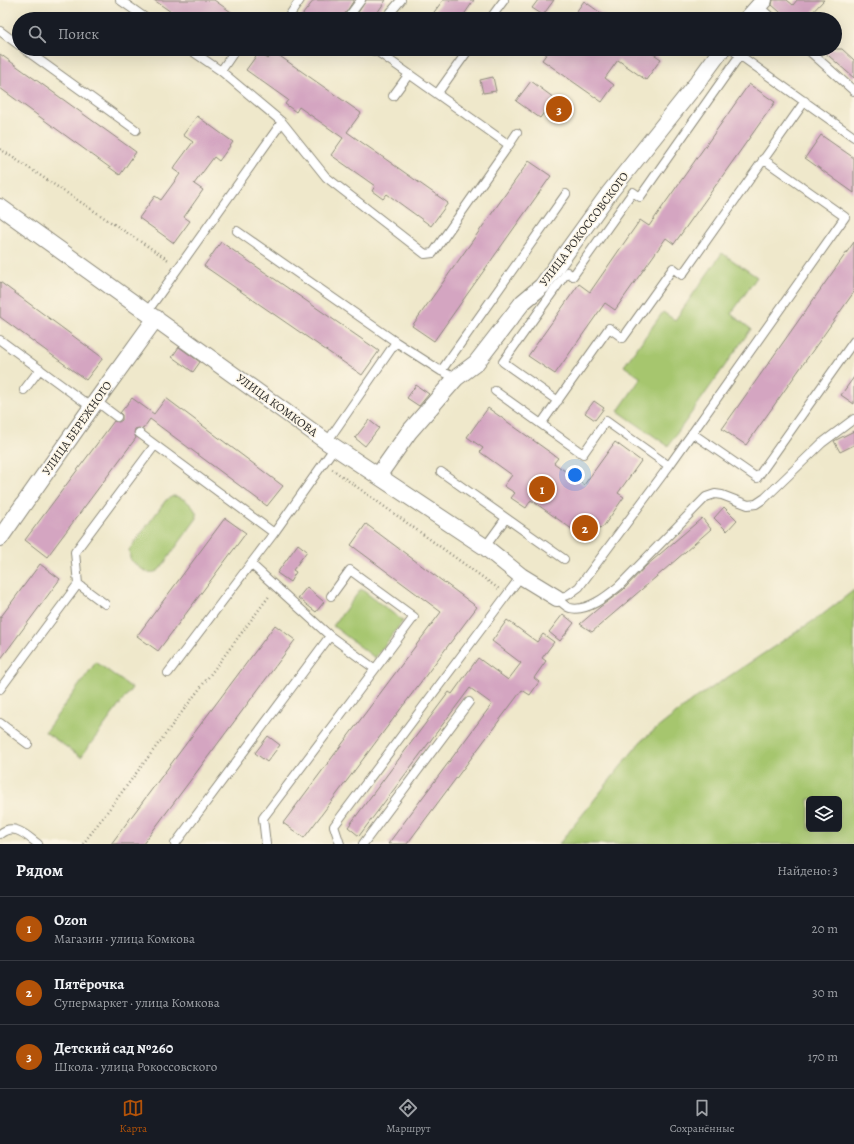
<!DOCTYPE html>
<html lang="ru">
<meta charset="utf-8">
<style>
:root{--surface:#171b24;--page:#20242c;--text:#f1f3f6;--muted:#9ea1a6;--line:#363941;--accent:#b45309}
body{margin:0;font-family:Alegreya,serif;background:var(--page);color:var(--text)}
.controls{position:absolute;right:12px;bottom:12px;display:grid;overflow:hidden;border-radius:6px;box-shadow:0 4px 16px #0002}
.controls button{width:36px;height:36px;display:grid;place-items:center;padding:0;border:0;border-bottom:1px solid var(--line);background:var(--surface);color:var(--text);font:20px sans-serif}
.you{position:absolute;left:575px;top:475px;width:14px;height:14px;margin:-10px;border:3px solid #fff;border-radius:50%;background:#1a73e8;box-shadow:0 0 0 6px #1a73e833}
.badge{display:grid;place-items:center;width:26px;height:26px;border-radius:50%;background:var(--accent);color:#fff;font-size:13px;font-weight:700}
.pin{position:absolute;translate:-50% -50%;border:2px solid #fff;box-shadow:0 1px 4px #0006}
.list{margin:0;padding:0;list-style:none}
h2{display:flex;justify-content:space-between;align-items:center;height:52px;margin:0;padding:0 16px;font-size:17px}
h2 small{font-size:13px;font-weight:400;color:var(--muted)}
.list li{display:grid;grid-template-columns:26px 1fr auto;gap:12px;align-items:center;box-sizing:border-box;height:64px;padding:0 16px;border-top:1px solid var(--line)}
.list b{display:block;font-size:15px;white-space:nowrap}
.list p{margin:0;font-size:13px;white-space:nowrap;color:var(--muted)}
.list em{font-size:13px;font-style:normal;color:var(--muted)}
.icon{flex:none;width:22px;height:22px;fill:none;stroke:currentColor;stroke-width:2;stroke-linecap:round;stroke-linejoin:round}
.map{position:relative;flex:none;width:854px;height:844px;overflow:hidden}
.search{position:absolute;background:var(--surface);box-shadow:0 4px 16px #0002;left:12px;right:12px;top:12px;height:44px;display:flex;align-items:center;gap:10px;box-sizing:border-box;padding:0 14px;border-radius:22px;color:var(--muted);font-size:15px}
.sheet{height:244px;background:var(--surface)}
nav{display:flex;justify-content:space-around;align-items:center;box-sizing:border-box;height:56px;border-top:1px solid var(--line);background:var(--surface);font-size:11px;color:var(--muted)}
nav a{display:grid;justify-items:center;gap:2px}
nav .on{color:var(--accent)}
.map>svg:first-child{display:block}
</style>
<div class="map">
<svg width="854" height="844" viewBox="0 0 854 844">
<rect width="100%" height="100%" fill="#fcf5e5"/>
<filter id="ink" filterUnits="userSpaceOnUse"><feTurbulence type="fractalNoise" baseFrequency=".025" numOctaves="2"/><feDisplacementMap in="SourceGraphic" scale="8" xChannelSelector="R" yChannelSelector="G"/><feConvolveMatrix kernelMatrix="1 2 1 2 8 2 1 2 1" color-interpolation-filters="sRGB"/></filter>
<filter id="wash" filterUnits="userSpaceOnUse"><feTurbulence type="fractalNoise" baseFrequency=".012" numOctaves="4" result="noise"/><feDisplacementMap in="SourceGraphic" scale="16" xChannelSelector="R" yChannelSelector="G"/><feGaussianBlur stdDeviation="0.9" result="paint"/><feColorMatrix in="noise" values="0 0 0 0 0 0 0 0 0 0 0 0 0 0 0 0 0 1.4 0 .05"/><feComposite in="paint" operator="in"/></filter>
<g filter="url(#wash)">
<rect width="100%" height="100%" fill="#efe8cb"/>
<path fill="#a6c66e" stroke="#68784c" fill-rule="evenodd" d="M722,253l35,24 -26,37 20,15 -83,117 -50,-35 23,-33 -17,-12 39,-54 12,8z
M173,496c10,0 24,11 24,22l-37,51c-10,9 -22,-2 -30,-10l-1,-9 37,-50z
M361,589l42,32 -28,37 -42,-32z
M854,590v254h-295l82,-103 52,-41 129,-85zM809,799h30v30h-30z
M96,662l36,26 -51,69 -36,-25z"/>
<g id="blocks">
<path fill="#d4a5c1" d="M154,0h60l27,19h-60z
M314,0h40l-12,19h-43z
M366,0h20l-13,19h-19z
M443,0h31l-13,19h-32z
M538,0h16l-11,15 -11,-7z
M773,0h14l6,5 4,-5h27l-18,19h-18l-16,-14z
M584,1l25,18h-38z
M550,49h96l15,10 -15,21 -28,-20 -13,18 9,7 -12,17 -60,-42z
M821,49h21l12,11v18z
M259,52l9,7 6,-7 87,61 -14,19 101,71 -17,23 -44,-32 -4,5 -11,-8 3,-5 -44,-31 12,-17 -44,-31 -3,5 -11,-8 3,-4 -42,-30z
M0,54l136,98 -16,23 -120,-87z
M493,77l3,14 -13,2 -3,-13z
M531,81l23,17 -14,20 -24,-17z
M749,84l26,18 -101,142 -8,-6 -51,72 -10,-7 -50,71 -27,-18 51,-72 11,8 50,-72 9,6z
M197,116l36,26 -14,19 -5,-4 -20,27 9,6 -19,27 6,4 -16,22 -35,-25 16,-22 6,4 19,-26 -7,-5 20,-27 -10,-7z
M821,135l33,23v35l-49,-35z
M529,161l22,15 -117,165 -22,-15z
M221,242l158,109 -17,24 -158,-109z
M854,242v50l-108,153 -24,-16z
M0,282l103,76 -17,22 -86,-63z
M179,347l21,15 -7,10 -21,-15z
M854,377v27l-13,-9z
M416,385l13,9 -10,12 -12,-8z
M132,398l22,16 12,-16 117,88 -16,20 -117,-87 -7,10 -4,-1 -4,1 -1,4 2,5 -89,119 -22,-17 89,-119 5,1 3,-2v-5l-2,-2z
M594,401l10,7 -9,12 -10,-7z
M488,408l70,50 -4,5 30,22 31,-43 26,19 -23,32 6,4 -21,30 -27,5 -45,-32 -5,8 -15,-10 4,-5 -11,-7 8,-11 -32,-23 3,-4 -16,-11z
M369,420l10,8 -14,18 -10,-8z
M854,431v14l-14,7 -6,-11z
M724,507l13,13 -10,11 -13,-13z
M225,518l21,15 -88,118 -21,-15z
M702,518l9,11 -34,30 -85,73 -12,-8 20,-17 23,-17 23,-24z
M366,524l111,83 -173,231 -21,-15 158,-211 -90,-67z
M298,544l9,7 -14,19 3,2 -6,10 -13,-9z
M40,564l20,15 -60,81v-42z
M307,587l17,15 -8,10 -18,-14z
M563,614l11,9 -14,18 -11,-9z
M507,620l30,22 6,-8 11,8 -12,16 4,3 -12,17 5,4 -9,13 -8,-5 -115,154h-19l104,-140 -22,-16 -111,148 -11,-9 101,-135 3,2 26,-36 30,22 13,-17 -29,-22z
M275,625l20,15 -152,204h-32z
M268,736l12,9 -13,17 -12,-9z"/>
</g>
</g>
<g filter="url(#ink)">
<use href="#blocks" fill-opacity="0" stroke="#8d8a7b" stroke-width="1"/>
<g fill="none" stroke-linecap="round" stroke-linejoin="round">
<defs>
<path id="service" d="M120,0l27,19
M758,6l15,13
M287,19l13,-19
M347,19l14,-19
M385,19l16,-19
M490,19l14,-19
M0,31l19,14
M24,49l112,81
M731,49l123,88
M807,49l47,42
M221,71l15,-22
M437,94l32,-45
M393,96l16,-22
M282,122l44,55 99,77 8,-1 76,-108 -131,-93 -10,-3
M509,145l8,-12
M237,231l159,111 45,29 15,7
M147,312l135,-190 -61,-51 -32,-22
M0,340l91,67
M441,371l125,-177
M24,390l16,-21
M495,391l88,63 23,-33 63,45
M96,401l21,16
M558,401l-55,-39 64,-90 6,4 60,-84 7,5 100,-142
M541,424l68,-96 14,10 50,-70 9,7 123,-174
M139,433l135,100
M692,433l65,45 97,-137
M327,442l69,-100
M441,472l123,87
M485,547l21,-29
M251,564l79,72 45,33 39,-52 -64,-47 -19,26
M78,584l27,20
M557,598l11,-3 11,-8 90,-121 176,-249 -82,-58
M557,598c4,3 8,9 13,10 17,4 37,-12 49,-22l87,-89 9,-3 7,1 26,10 8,-1 9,-6 57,-55 32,-24
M168,673l106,-140 61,-86
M0,689l78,-105 -3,-32 80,-107
M0,723l28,21
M0,834c14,-12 27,2 38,10
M175,844l155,-208
M266,844l-3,-26 112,-149
M340,844l-6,-18 187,-250
M363,844l106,-142"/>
<path id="minor" d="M747,19l17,-19
M0,207l327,235 158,105 36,29 36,22
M378,476l31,-44 47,-54 20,-15 47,-61 19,-16 68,-94 87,-109 25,-34
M0,538l96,-137 60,-83"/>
</defs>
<use href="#service" stroke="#8d8a7b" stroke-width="10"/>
<use href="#minor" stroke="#8d8a7b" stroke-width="18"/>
<path stroke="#8d8a7b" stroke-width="2.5" stroke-dasharray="1 3" stroke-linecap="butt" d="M0,149l170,112
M332,469l167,120
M83,844l187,-249"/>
<use href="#service" stroke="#fff" stroke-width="8"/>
<use href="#minor" stroke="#fff" stroke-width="16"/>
</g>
</g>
<g text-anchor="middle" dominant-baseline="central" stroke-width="3" stroke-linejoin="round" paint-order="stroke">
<g font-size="12" fill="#2b2b2b" stroke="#fcf5e5">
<text transform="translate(584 229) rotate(-53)">УЛИЦА РОКОССОВСКОГО</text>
<text transform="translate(277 405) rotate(36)">УЛИЦА КОМКОВА</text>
<text transform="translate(77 428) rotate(-55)">УЛИЦА БЕРЕЖНОГО</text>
</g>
</g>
</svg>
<div class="controls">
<button><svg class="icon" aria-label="layers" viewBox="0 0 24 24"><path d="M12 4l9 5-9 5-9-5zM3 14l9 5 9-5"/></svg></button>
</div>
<div class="you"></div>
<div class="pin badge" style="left:542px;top:489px">1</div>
<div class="pin badge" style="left:585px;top:528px">2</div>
<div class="pin badge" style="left:559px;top:109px">3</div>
<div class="search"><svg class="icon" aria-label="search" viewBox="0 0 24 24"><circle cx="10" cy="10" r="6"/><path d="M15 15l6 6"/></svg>Поиск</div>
</div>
<section class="sheet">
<h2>Рядом<small>Найдено: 3</small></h2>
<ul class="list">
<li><span class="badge">1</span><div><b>Ozon</b><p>Магазин · улица Комкова</p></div><em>20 m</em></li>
<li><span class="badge">2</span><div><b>Пятёрочка</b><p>Супермаркет · улица Комкова</p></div><em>30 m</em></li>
<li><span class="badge">3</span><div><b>Детский сад №260</b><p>Школа · улица Рокоссовского</p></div><em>170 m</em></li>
</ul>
</section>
<nav>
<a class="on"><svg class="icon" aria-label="map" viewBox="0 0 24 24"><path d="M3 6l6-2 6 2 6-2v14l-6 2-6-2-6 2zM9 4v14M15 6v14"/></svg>Карта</a>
<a><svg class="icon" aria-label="directions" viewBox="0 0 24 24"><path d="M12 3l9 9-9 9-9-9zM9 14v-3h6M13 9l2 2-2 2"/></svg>Маршрут</a>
<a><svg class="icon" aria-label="saved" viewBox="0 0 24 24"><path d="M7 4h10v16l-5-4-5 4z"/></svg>Сохранённые</a>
</nav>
